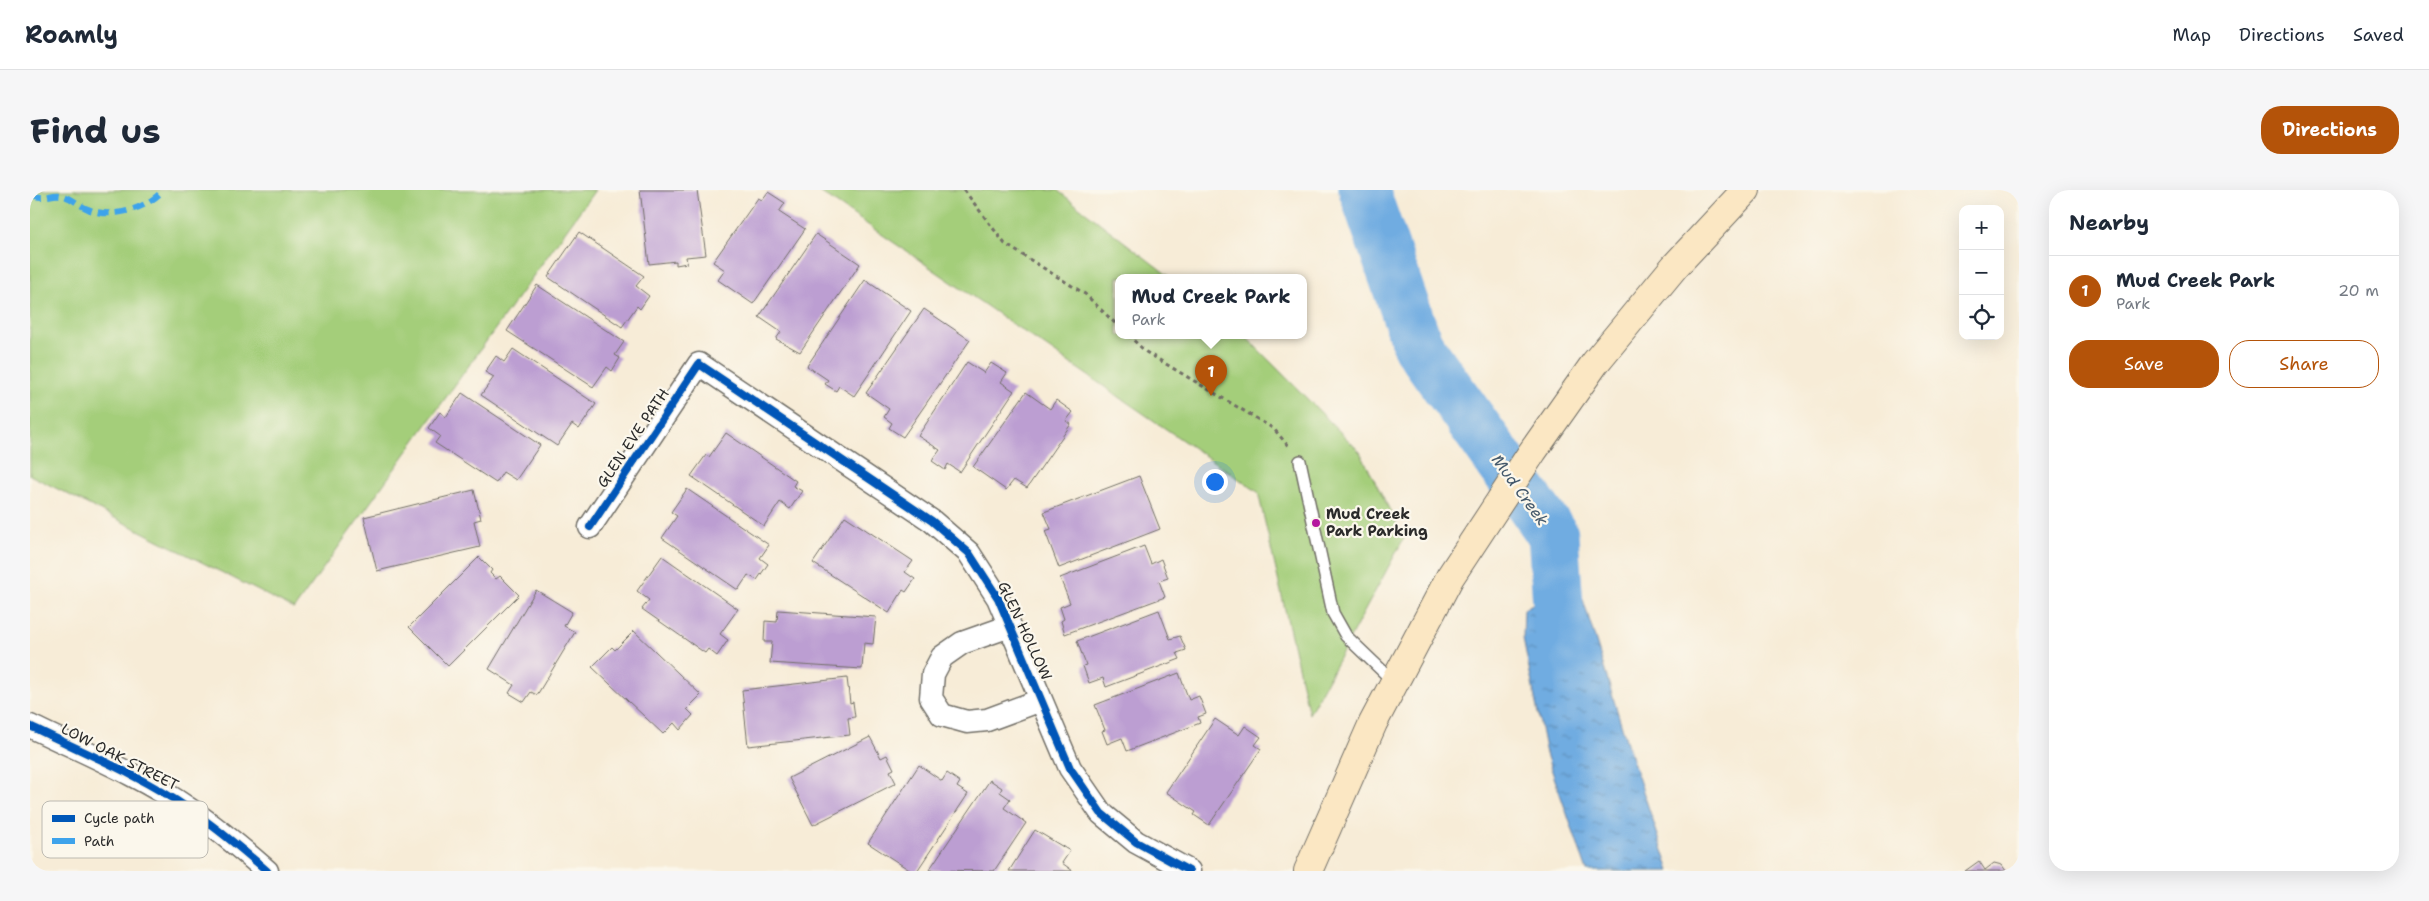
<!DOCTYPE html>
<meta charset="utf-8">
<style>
:root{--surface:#fff;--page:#f6f6f7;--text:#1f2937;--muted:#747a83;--line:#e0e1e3;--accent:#b45309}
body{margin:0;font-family:"Shantell Sans",sans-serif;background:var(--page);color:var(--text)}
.controls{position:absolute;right:15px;top:15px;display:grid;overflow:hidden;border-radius:10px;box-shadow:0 5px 20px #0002}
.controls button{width:45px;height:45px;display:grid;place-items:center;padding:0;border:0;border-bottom:1px solid var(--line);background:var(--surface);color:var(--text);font:25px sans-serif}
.you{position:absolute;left:1184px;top:291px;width:18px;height:18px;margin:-12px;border:4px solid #fff;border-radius:50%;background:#1a73e8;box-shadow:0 0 0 8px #1a73e833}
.badge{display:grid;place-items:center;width:32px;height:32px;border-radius:50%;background:var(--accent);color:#fff;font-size:16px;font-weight:700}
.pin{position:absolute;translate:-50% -41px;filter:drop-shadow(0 1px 2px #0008)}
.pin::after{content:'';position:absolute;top:26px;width:18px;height:15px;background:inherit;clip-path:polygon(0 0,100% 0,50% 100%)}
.popup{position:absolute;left:1085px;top:84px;width:192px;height:65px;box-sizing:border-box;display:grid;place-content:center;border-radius:10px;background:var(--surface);filter:drop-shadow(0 1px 4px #0005);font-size:16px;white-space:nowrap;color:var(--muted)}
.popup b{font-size:19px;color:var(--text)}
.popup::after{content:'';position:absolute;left:50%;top:100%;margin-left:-10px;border:10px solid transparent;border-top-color:var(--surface)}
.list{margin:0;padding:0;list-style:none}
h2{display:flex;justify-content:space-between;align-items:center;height:65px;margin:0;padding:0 20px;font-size:21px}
h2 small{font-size:16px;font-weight:400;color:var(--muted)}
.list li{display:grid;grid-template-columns:32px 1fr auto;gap:15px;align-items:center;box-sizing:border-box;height:70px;padding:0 20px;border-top:1px solid var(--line)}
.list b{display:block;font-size:19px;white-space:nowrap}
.list p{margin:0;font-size:16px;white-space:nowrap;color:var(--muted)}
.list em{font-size:16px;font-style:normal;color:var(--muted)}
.actions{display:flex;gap:10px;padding:15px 20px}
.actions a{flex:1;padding:11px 0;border:1px solid var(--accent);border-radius:20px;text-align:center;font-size:18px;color:var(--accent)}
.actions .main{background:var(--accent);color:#fff}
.icon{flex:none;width:28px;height:28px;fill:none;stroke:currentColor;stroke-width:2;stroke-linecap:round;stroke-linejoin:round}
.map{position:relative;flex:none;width:1989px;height:681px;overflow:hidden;border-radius:20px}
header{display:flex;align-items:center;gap:30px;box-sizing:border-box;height:70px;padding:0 25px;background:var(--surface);border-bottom:1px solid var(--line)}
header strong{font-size:24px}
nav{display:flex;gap:28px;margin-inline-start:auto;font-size:18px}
.intro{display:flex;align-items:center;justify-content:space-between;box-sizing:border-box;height:120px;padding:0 30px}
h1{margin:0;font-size:35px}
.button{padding:12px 22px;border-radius:20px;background:var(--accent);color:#fff;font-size:18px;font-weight:700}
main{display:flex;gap:30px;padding:0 30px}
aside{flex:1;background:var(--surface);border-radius:20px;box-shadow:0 5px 20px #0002}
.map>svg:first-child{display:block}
</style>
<header>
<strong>Roamly</strong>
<nav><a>Map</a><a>Directions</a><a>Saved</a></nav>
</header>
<div class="intro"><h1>Find us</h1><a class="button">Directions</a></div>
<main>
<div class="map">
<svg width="1989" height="681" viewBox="0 0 1989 681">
<defs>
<pattern id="water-ripples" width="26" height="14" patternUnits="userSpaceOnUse" patternTransform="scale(1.25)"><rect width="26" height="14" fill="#70ace1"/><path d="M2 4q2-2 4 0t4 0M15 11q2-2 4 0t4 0" fill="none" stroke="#5c8cb7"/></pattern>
</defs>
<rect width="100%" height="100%" fill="#fbf7ec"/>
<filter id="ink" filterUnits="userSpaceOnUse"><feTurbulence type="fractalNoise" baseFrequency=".02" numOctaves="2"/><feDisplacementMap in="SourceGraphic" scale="10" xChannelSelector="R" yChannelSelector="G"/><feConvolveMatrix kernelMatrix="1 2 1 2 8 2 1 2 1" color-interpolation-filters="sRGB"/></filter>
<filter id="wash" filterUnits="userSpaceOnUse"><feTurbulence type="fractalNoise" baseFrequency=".0096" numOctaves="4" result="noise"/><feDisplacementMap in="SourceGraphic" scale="20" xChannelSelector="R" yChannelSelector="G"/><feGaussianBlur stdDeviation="1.12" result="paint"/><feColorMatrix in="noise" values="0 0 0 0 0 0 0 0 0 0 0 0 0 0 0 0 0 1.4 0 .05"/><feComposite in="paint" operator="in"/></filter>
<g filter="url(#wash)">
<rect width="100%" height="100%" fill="#f7ecd7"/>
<path fill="#a4ce7a" stroke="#687c52" d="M0,0h565l-301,419 -264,-134z
M787,0h240l113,87h-52v58h126l116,117 44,86 -95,176 -51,-222z"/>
<path fill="url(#water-ripples)" stroke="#4e6c86" d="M1541,391l11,15 48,157 40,118h-83l-41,-117 -23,-116 1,-29z"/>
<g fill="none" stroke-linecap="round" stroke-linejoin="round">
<path stroke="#70ace1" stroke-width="51" d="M1334,0l54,156 135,189 9,124"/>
</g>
<g id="blocks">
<path fill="#bc9ed2" d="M610,0h57l9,65 -20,2 1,6 -11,2v-4l-27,3z
M738,2l17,11 -6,9 26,17 -52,75 -35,-24 7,-10 -12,-8 45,-64 4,2z
M549,42l65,44 -8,10 13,10 -9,13 -3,-3 -15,21 -74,-50z
M786,44l44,30 -60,88 -24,-13 5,-7 -22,-15z
M835,90l46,31 -57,85 -15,-10 -3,5 -11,-7 3,-4 -21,-14z
M507,95l87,57 -9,13 5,3 -8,13 -5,-4 -14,20 -86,-56z
M894,119l46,31 -67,97 -14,-9 3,-5 -8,-6 5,-8 -23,-16z
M483,159l83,55 -17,25 -7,-5 -15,22 -76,-51 13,-18 -9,-5 11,-16 8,6z
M937,172l17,11 7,-10 16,10 -6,9 13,9 -54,81 -12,-8 -3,6 -13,-9 8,-11 -22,-14z
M996,202l24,17 6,-9 17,12 -7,9 5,3 -44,64 -13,-8 -8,10 -33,-23z
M432,203l78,52 -24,35 -13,-8 -7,11 -61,-40 5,-7 -11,-8 11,-16 6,5z
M696,243l70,48 -3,5 9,5 -12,18 -10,-7 -16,24 -73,-50 15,-21 3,2z
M1109,286l21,53 -101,39 -14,-37 6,-2 -7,-17z
M657,299l82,56 -9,13 8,6 -11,16 -9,-5 -10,15 -76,-52 15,-22 -6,-4z
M444,300l7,29 -7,2 6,26 -103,24 -13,-54z
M815,326l68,45 -8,11 10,7 -9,13 -3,-2 -14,23 -76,-50z
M1114,356l7,18 10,-5 7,19 -9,3 6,16 -100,37 -4,-13 3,-2 -4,-12 10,-4 -10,-25z
M632,366l76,53 -18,25 8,6 -11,16 -9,-7 -3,4 -63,-44 7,-9 -12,-9z
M449,367l13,13 -2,3 6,6 4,-3 19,19 -71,71 -39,-39z
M506,400l36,22 -8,14 11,6 -38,63 -6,-3 -7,10 -15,-9 5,-8 -25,-16z
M748,420l98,7 -3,27 -9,-1 -2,26 -92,-6 2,-21h-8l1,-21 12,1z
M1129,420l11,29 10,-3 6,14 -9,3 3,6 -74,28 -3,-9 -14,5 -6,-17 3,-1 -9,-24z
M604,441l67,64 -14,14 6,6 -13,15 -6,-7 -11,11 -71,-67 20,-20 3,3z
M1149,483l10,27 10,-4 7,18 -8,3 2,6 -73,28 -5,-13 -15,6 -5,-13 3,-1 -10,-25z
M817,488l3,25 3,-1 2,15 -7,1 2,17 -102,11 -6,-56z
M1185,529l24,16 6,-9 16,11 -6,8 6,4 -52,76 -15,-10 2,-3 -30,-20z
M840,547l11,21 6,-3 7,14 -4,2 6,12 -83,42 -24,-47z
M889,575l23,16 5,-8 13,9 -3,5 11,7 -51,77h-6l-43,-28z
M960,590l12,8 -2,4 10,7 -6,9 22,15 -32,48 -65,-1z
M1005,640l35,21 -8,12 11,8h-64z
M1949,671l6,9 9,-7 8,2 4,6h-41z"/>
</g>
</g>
<g filter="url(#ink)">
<use href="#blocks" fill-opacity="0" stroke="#726f67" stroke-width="1"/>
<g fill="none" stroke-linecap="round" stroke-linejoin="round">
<defs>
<path id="lane" d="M1270,271l33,152 13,23 47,45"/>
<path id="street" d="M560,337l109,-163 233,157 37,32 29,45 72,170 31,45 35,29 53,29
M980,436l-48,17 -20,14 -9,17 -2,24 11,17 25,7 20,-2 54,-20
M0,536c53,26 110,49 159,83 28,19 53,40 78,62"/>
<path id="secondary" d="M1278,681l65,-148 77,-146 83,-126 62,-88 80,-97 71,-76"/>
</defs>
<use href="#lane" stroke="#726f67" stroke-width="14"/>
<use href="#street" stroke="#726f67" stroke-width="25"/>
<use href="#secondary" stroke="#726f67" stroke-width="30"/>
<path stroke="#726f67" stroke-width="3" stroke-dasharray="4 4" stroke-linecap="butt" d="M934,0l41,54 80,50 33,32
M1098,145l18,17 128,77 15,18"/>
<use href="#lane" stroke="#fff" stroke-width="11"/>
<use href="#street" stroke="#fff" stroke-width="22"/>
<use href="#secondary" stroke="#fbe7c3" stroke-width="28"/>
<path stroke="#3ea3eb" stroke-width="6" stroke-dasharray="12 6" stroke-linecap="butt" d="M0,5c4,0 7,2 11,2 7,0 12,-3 19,-2 11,2 18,10 28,14 23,11 59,0 75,-19"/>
<defs>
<path id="cycleway" d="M560,337l109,-163 233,157 37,32 29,45 72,170 31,45 35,29 53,29
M0,536c53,26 110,49 159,83 28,19 53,40 78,62"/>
</defs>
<use href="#cycleway" stroke="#fbf7ec" stroke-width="11"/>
<use href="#cycleway" stroke="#0057b8" stroke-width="8"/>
</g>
</g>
<circle fill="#b5179e" stroke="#fbf7ec" stroke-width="2" cx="1286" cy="333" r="5"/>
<g text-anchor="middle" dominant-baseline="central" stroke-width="4.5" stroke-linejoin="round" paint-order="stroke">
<g font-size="15" fill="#2b2b2b" stroke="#fbf7ec">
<text transform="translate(603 248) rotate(-56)">GLEN EVE PATH</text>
<text transform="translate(995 441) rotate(65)">GLEN HOLLOW</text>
<text transform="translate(90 567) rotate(27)">LOW OAK STREET</text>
</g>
<g font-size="15" font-weight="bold" fill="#2b2b2b" stroke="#fbf7ec" text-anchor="start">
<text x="1296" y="324">Mud Creek<tspan x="1296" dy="17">Park Parking</tspan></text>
</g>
<g font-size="16" font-style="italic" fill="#43586b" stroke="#fbf7ec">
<text transform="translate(1490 300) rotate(54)">Mud Creek</text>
</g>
</g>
<rect x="12" y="611" width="166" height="57" rx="8" fill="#fbf7ec" stroke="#bdbab2" stroke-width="1"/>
<rect x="22" y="625" width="23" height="7" fill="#0057b8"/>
<rect x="22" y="648" width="23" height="6" fill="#3ea3eb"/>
<g font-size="14" fill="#2b2b2b">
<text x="54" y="633">Cycle path</text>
<text x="54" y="656">Path</text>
</g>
</svg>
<div class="controls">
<button>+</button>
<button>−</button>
<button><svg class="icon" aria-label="locate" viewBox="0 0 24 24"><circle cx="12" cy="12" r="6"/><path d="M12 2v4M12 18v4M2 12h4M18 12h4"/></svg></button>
</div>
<div class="you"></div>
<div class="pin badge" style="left:1181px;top:206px">1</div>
<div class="popup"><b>Mud Creek Park</b>Park</div>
</div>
<aside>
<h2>Nearby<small></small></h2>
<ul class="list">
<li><span class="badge">1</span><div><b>Mud Creek Park</b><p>Park</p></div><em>20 m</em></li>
</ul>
<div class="actions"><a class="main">Save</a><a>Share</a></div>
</aside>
</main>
